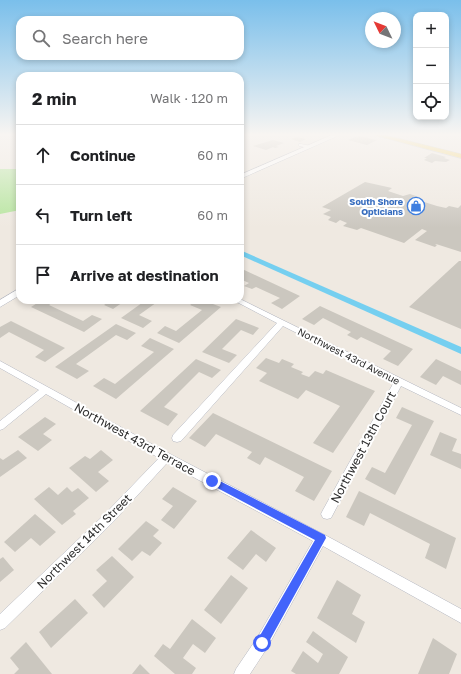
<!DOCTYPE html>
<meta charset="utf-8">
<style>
:root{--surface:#fff;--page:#f6f6f6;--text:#202124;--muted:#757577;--line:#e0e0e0}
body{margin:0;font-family:"Golos Text",sans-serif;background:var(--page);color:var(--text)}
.controls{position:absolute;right:12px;top:12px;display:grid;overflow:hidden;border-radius:8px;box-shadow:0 2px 6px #0003}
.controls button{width:36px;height:36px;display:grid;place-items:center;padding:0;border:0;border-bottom:1px solid var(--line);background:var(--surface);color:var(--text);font:20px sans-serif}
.compass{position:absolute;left:365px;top:12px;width:36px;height:36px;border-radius:50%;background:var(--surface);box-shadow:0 2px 6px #0003;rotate:313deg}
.stop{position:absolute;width:12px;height:12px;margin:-9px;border:3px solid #4264fb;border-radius:50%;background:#fff}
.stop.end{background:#4264fb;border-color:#fff;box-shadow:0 1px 4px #0008}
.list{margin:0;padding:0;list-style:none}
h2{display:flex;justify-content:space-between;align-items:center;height:52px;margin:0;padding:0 16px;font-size:17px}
h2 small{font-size:13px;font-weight:400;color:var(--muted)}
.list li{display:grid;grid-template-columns:26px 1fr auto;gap:12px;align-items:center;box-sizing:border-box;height:60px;padding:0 16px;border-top:1px solid var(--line)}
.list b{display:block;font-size:15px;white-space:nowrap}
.list em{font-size:13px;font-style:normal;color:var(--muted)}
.icon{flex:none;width:22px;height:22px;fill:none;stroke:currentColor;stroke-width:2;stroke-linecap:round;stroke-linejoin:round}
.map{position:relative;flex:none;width:461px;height:674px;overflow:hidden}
.search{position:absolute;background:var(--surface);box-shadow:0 2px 6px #0003;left:16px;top:16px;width:228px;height:44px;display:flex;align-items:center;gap:10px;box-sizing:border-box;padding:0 14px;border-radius:12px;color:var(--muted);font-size:15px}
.panel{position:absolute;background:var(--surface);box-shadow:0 2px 6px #0003;left:16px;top:72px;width:228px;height:232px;border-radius:12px}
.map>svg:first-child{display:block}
</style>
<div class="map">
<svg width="461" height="674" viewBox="0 0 461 674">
<rect width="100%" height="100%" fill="#efe9e1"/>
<path fill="#b6e59e" d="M0,169h20v41l-20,4z"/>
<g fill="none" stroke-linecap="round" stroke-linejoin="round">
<path fill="#75cff0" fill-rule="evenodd" d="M240,250l221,97v7l-221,-99z"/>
</g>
<path fill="#cbc7bf" d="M358,136l19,4 -10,5 -19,-5z
M297,137l9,2 -6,3 -9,-3z
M273,140l11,3 -8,3 3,1 -4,1 -2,-1 -7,3 -13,-4z
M432,153l14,4 -2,1 6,2 -4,2 -11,-1 -3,2 -8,-3 3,-2h-3z
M365,182l27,6 -4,3 15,5 7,-2 9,3 -5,3 7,1 16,5 9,2 3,-2 9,2 3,-3v47l-25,-8h-1l2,1 -2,2 -20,-7 12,-9 -5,-2 -18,14 -43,-15 -4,2 -14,-4 4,-3 -7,-3 -4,3 -8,-3 3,-3 -8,-3 8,-4 -9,-3z
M459,261h2v68l-52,-22z
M240,268l60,28 -18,13 -11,-6 9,-5 -24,-11 -4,2 -8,-3 5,-3 -9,-4z
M42,300h14l-7,5 34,16 9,-6 10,4 -18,13 -53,-25z
M111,300h15l-13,9 -9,-4z
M146,300h14l-21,15 13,6 -9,7 -22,-10z
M196,300h6l19,7 -42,36 -22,-10 8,-7 11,5 26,-21 -12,-5z
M320,306l93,43 -15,17 -15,-7 8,-8 -30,-14 -4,3 -10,-5 4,-3 -28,-14 -9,7 -12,-6z
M236,319l23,9 -6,7 -12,-5 -19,19 15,6 -8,8 -27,-11z
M11,321l54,27 -20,14 -10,-5 9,-7 -35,-18 -9,6v-11z
M116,324l20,9 -9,7 -11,-5 -40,29 13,7 -12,8 -22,-12z
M150,338l24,11 -58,50 -23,-13 11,-8 11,6 39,-32 -13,-6z
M266,358l13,5 3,-4 12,5 -3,3 12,5 -2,2 8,3 6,-6 8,3 3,-4 49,21 -42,62 -20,-10 27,-37 -34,-16 -8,9 -39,-18 8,-8 -11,-5z
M196,359l25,11 -9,8 -13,-6 -35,35 14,7 -10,12 -28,-15z
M436,359l25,12v14l-18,-9 -7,9 -16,-8z
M402,407l32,14 -39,74 -30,-16 7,-12 13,6 27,-48 -16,-7z
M213,413l119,58 -18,30 -19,-10 9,-14 -39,-20 -5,8 -13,-7 5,-6 -36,-18 -11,13 -16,-9z
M45,417l11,7 -13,10 9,6 -14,11 -20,-14z
M440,432l17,7 -5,12 9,3v15l-31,-14z
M18,450l9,8 -27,19v-19l3,2z
M101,450l12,10 -15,12 11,9 -13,11 -27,-24 16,-12 5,3z
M49,487l9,8 9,-8 5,5 6,-4 11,10 -16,13 3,3 -14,11 -28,-26z
M173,487l24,14 -23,28 -13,-9 12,-14 -11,-7z
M359,491l97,47 -10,31 -21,-11 5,-14 -60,-31 -6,13 -18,-9z
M35,514l21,18 -16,14 -9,-8 -16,14 -11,-10z
M146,521l13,9 -6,6 9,7 -12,13 -8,-5 -10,10 -14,-12z
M251,530l25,18 -10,14 -10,-8 -13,16 -16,-12z
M112,556l22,21 -30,31 -12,-13 15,-14 -11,-11z
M3,557l11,13 -14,12v-23z
M231,575l17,13 -27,36 -17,-14z
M337,580l24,15 -9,19 13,8 -9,21 -39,-25z
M75,599l13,14 -37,35 -12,-16z
M192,619l24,19 -11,15 -12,-9 -10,14 13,10 -4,6h-17l-21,-18 9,-12 7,5z
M313,631l35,26 -9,17h-43l-5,-3 12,-20 15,12 5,-9 -17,-12z
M433,638l24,16 -8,20h-31z
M26,642l26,32h-38l5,-5 -9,-11z
M140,664l10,10h-18z"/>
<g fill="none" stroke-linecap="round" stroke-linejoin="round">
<defs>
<path id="street" d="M301,144l10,2v1l-2,1 -10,-2v-2z
M240,299l221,109v7l-60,-29 -70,132 -4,1 -4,-1 -2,-4 2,-4 71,-128 -111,-56 -102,115 -4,1 -4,-1 -1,-3 1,-3 104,-112 -44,-23h7z
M0,361l170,93 155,81 136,74v14l-138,-77 -56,102 -17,26h-16l2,-5 21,-31 56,-97 -146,-78 -54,59 -108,106 -5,2v-16l105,-100 54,-56 -113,-64 -43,35 -3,1v-9l39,-31 -39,-22z"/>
<path id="secondary" d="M334,134h8l-102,45v-4z
M20,288v7l-20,12v-7z"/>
<path id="primary" d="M370,134h11l80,20v4z"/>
</defs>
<use href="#street" stroke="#b4b7c1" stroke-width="1"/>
<use href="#secondary" stroke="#b4b7c1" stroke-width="1"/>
<use href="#primary" stroke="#c9c9c9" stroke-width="1"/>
<use href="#street" fill="#fff" fill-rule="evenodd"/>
<use href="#secondary" fill="#fff" fill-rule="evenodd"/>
<use href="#primary" fill="#f2d163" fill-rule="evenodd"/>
</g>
<linearGradient id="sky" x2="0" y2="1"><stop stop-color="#7abfeb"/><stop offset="0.59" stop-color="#f8f5f2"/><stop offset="1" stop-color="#f8f5f2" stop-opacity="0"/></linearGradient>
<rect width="461" height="228" fill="url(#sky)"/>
<path fill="#4264fb" d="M212,477l113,58 1,3 -60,109 -4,1 -4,-1 -2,-4 2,-4 57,-99 -107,-57 -1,-2 1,-3z"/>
<defs>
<symbol id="shop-ring" viewBox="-11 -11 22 22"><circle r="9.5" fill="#fff" stroke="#3f7fe0" stroke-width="1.5"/><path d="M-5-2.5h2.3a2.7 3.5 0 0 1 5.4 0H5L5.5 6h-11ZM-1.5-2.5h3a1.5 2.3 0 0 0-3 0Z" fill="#3f7fe0"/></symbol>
</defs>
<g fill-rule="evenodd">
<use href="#shop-ring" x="406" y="196" width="20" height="20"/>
</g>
<g text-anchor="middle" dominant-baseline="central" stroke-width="4" stroke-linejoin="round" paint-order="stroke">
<g font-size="9" font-weight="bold" fill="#366cbe" stroke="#fff" text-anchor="end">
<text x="403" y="201">South Shore<tspan x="403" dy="10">Opticians</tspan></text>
</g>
<g font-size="10" fill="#2e2e2e" stroke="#fff">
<text transform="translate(349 356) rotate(27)">Northwest 43rd Avenue</text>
</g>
<g font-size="12" fill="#2e2e2e" stroke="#fff">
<text transform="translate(135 439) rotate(29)">Northwest 43rd Terrace</text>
<text transform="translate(363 447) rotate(-62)">Northwest 13th Court</text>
<text transform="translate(84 541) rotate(-45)">Northwest 14th Street</text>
</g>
</g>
</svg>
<div class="controls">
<button>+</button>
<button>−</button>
<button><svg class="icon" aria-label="locate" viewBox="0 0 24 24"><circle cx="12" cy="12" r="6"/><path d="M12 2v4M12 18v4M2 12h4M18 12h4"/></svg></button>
</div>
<svg class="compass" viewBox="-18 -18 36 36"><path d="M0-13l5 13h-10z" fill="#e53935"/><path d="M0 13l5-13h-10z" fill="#757577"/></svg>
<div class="stop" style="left:262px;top:643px"></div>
<div class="stop end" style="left:212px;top:481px"></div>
<div class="search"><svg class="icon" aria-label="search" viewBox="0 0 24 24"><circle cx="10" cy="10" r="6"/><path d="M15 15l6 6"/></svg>Search here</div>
<section class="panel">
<h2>2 min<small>Walk · 120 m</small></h2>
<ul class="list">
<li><svg class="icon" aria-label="ahead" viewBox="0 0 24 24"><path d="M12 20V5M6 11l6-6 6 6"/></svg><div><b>Continue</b></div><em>60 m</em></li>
<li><svg class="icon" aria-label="left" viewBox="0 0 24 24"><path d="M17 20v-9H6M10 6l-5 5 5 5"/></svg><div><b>Turn left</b></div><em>60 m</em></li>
<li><svg class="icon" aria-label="arrive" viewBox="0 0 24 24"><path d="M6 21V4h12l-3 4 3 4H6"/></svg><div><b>Arrive at destination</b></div></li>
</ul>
</section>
</div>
